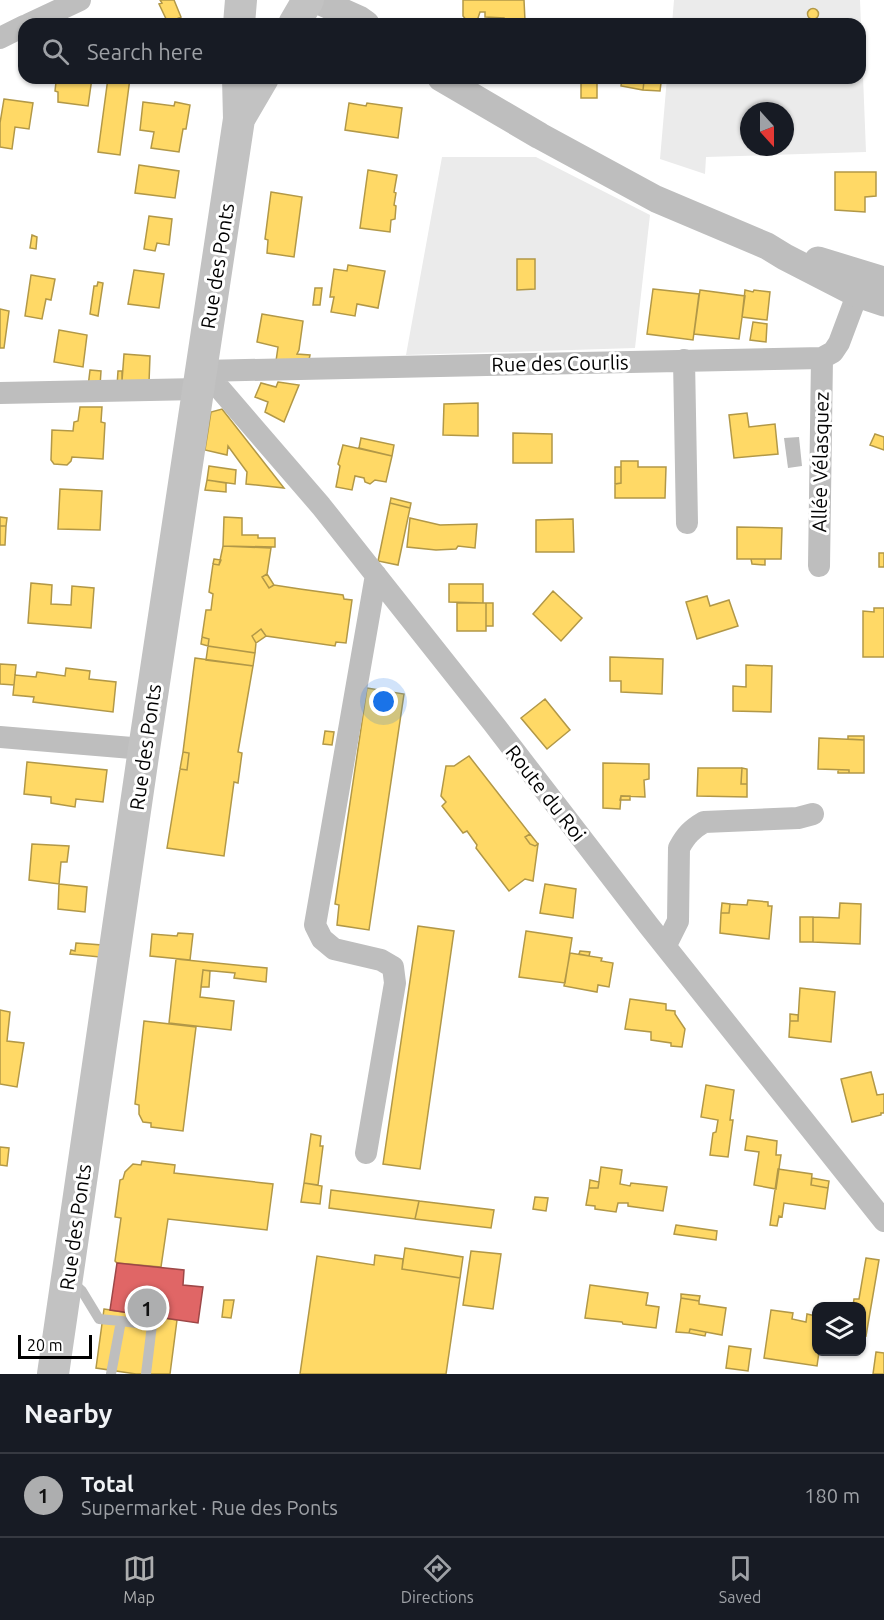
<!DOCTYPE html>
<meta charset="utf-8">
<style>
:root{--surface:#171b24;--page:#242831;--text:#f1f3f6;--muted:#9ea1a6;--line:#363941;--accent:#adaeaf}
body{margin:0;font-family:Ubuntu,sans-serif;background:var(--page);color:var(--text)}
.controls{position:absolute;right:18px;bottom:18px;display:grid;overflow:hidden;border-radius:12px;box-shadow:0 2px 4px #0004}
.controls button{width:54px;height:54px;display:grid;place-items:center;padding:0;border:0;border-bottom:2px solid var(--line);background:var(--surface);color:var(--text);font:30px sans-serif}
.compass{position:absolute;left:740px;top:102px;width:54px;height:54px;border-radius:50%;background:var(--surface);box-shadow:0 2px 4px #0004;rotate:159deg}
.scale{position:absolute;left:18px;bottom:15px;width:74px;box-sizing:border-box;padding-left:6px;border:3px solid #000;border-top:0;font-size:16px;line-height:21px;white-space:nowrap;color:#000;-webkit-text-stroke:4px #fff;paint-order:stroke}
.you{position:absolute;left:384px;top:702px;width:21px;height:21px;margin:-15px;border:4px solid #fff;border-radius:50%;background:#1a73e8;box-shadow:0 0 0 9px #1a73e833}
.badge{display:grid;place-items:center;width:39px;height:39px;border-radius:50%;background:var(--accent);color:#111;font-size:20px;font-weight:700}
.pin{position:absolute;translate:-50% -50%;border:3px solid #fff;box-shadow:0 2px 6px #0006}
.list{margin:0;padding:0;list-style:none}
h2{display:flex;justify-content:space-between;align-items:center;height:78px;margin:0;padding:0 24px;font-size:26px}
h2 small{font-size:20px;font-weight:400;color:var(--muted)}
.list li{display:grid;grid-template-columns:39px 1fr auto;gap:18px;align-items:center;box-sizing:border-box;height:84px;padding:0 24px;border-top:2px solid var(--line)}
.list b{display:block;font-size:22px;white-space:nowrap}
.list p{margin:0;font-size:20px;white-space:nowrap;color:var(--muted)}
.list em{font-size:20px;font-style:normal;color:var(--muted)}
.icon{flex:none;width:33px;height:33px;fill:none;stroke:currentColor;stroke-width:2;stroke-linecap:round;stroke-linejoin:round}
.map{position:relative;flex:none;width:884px;height:1374px;overflow:hidden}
.search{position:absolute;background:var(--surface);box-shadow:0 2px 4px #0004;left:18px;right:18px;top:18px;height:66px;display:flex;align-items:center;gap:15px;box-sizing:border-box;padding:0 21px;border-radius:18px;color:var(--muted);font-size:22px}
.sheet{height:162px;background:var(--surface)}
nav{display:flex;justify-content:space-around;align-items:center;box-sizing:border-box;height:84px;border-top:2px solid var(--line);background:var(--surface);font-size:16px;color:var(--muted)}
nav a{display:grid;justify-items:center;gap:3px}
nav .on{color:var(--accent)}
.map>svg:first-child{display:block}
</style>
<div class="map">
<svg width="884" height="1374" viewBox="0 0 884 1374">
<rect width="100%" height="100%" fill="#fff"/>
<path fill="#ebebeb" fill-rule="evenodd" d="M674,0h186l6,152 -160,5 -1,17 -45,-15 7,-81h193v-54h-188zM749,111h36v36h-36z
M442,157h94l114,58 -15,133 -229,7z"/>
<path fill="#bdbdbd" d="M799,437l3,29 -14,2 -4,-30z"/>
<path fill="#ffd966" stroke="#b29847" stroke-width="1.5" d="M160,0h14l7,17 -13,6 -9,-19 3,-1z
M463,0h61l1,21 -21,1v-4l-19,-1v-5h-5l-3,9h-10l-4,-5z
M807.5 14a5.5 5.5 0 1 1 11 0a5.5 5.5 0 1 1-11 0Z
M544,21l56,1v2h-56z
M61,78h31l-4,28 -30,-4v-10l-3,-1 1,-9h4z
M108,78h22l-10,77 -22,-3z
M581,78h16v20h-16z
M622,78h39v5l-17,-2 -1,9 -22,-4z
M644,81l17,2 -1,8 -17,-1z
M4,99l29,4 -4,26 -14,-2 -3,22 -12,-2v-24z
M143,102l31,4 1,-4 15,3 -4,24h-3l-4,23 -28,-4 3,-16 -14,-2z
M349,103l17,3 1,-3 35,5 -4,30 -53,-8z
M139,165l40,6 -4,27 -40,-5z
M368,170l29,5 -3,17 2,1 -2,12 2,1 -1,13 -4,1 -1,12 -30,-4z
M835,172h41v24l-11,1v15l-30,-2z
M271,192l31,5 -8,60 -27,-4 1,-13 -3,-1z
M149,216l23,3 -3,26 -12,-2 -2,8 -11,-2z
M32,235l5,2 -1,12 -6,-1z
M517,259h18v30l-18,1z
M348,265l37,6 -7,37 -21,-4 -2,12 -24,-4 3,-15h-4l4,-28 13,2z
M134,270l30,4 -5,34 -31,-4z
M31,275l24,4 -4,21 -5,-1 -4,20 -17,-3z
M98,282l5,1 -5,33 -8,-2 4,-28h3z
M315,288h7l-2,17h-7z
M653,289l46,5 -6,46 -46,-6z
M700,290l45,6 -6,43 -45,-5z
M745,290l8,2 1,-2 16,2 -3,28 -25,-3z
M0,309l9,2 -5,37h-4z
M262,314l41,7 -4,29 -2,4 13,1 -1,5 -33,1 2,-14 -21,-5z
M753,322l14,2 -1,18 -16,-2z
M59,330l28,5 -4,32 -29,-5z
M124,354l26,2 -1,27 -27,-2z
M90,370l11,1 -1,15 -12,1z
M118,371h4v15h-5z
M278,382l21,3 -15,37 -19,-10 3,-10 -13,-5 6,-14 15,4z
M478,403v33l-35,-1 1,-31z
M80,407h22l-1,15 4,1 -2,36 -31,-2 -1,4 -4,4 -13,-1 -3,-4 1,-30 21,1 1,-9 4,-1z
M222,409l33,42 29,37 -38,-4 1,-12 -19,-26 -1,9 -22,-5 6,-38z
M747,413l2,14 26,-3 3,30 -44,4 -5,-43z
M513,433l39,1v29h-39z
M875,434l9,3v13l-14,-5z
M361,438l33,7 -2,11 -33,-8z
M343,445l49,11 -6,26 -11,-2 -5,4 -5,-2 -1,-4 -9,-2 -3,14 -16,-3 4,-21 -2,-2z
M621,461h17v6h28l-1,31h-50v-14l6,-1z
M209,466l27,4 -1,14 -28,-4z
M615,467h6v16l-6,1z
M207,480l19,3v9l-21,-2z
M60,489l42,2 -2,39 -42,-1z
M391,498l20,5 -1,5 -20,-5z
M390,503l20,5 -12,57 -20,-4z
M0,517l7,1 -1,8h-6z
M224,517l18,1v17h16v3h17v9l-52,-1z
M410,518l30,7 37,-1 -2,24 -17,-2 -2,3 -20,1 -29,-3z
M573,519l1,33h-38v-32z
M0,526h6l-1,19h-5z
M737,527l45,1 -1,31h-44z
M223,546l48,2 -4,26 -5,3 7,11 5,-3 26,4 43,6 1,4 8,1 -6,43 -10,-1 -1,4 -69,-10 -5,-7 -9,7 4,7 -1,10 -47,-7 1,-7 -7,-2 4,-27h5l2,-16 -4,-2 4,-28 6,1z
M879,553h5v14h-5z
M214,559l7,1 -2,5 -6,-1z
M751,559h14v6l-13,-1z
M267,574l7,11 -5,3 -7,-11z
M31,583l21,2 -1,19 20,1 1,-19 22,2 -3,40 -63,-5z
M449,584h34v19l-34,-1z
M553,591l29,27 -21,23 -28,-27z
M707,596l3,10 19,-6 9,26 -41,13 -11,-37z
M457,603h29v28h-29z
M486,603h7v23h-7z
M874,608h10v49h-21v-46l11,1z
M261,629l5,7 -10,7 -4,-7z
M202,637l7,2 -1,7 -7,-2z
M208,646l47,7 -2,13 -47,-6z
M610,657l53,2 -1,35 -41,-2v-11h-11z
M195,658l58,8 -15,86 4,1 -4,30 -4,-1 -10,74 -57,-8 13,-79 7,1 2,-17 -6,-1z
M0,664l16,1 -2,20 -14,-1z
M746,665l26,1 -1,46 -38,-1v-25l13,1z
M66,668l24,3 -1,8 27,3 -3,30 -80,-10 1,-5 -21,-2 2,-20 21,2 1,-5 28,4z
M367,688l37,6 -35,236 -32,-5 2,-20 -4,-1z
M545,699l25,31 -23,19 -26,-31z
M325,731l9,1 -2,13 -9,-1z
M848,736h16v4l-16,-1z
M819,738l45,2v33h-15v-3l-31,-1z
M183,752l6,1 -2,17 -7,-1z
M469,756l61,78 -5,3 5,7 5,2 3,-2 -5,37 -8,-2 -16,12 -33,-43 1,-3 -10,-14 -4,2 -21,-27 4,-4 -5,-6 5,-30h8z
M27,762l80,8 -4,32 -27,-3 -1,8 -24,-4v-6l-27,-3z
M603,763l46,1v15l-5,1 1,17 -24,-1 -1,13 -17,-1z
M698,768h44l-1,16h6v13l-50,-1z
M742,768l5,1v15h-6z
M838,770h11v3h-11z
M621,796h9v4h-10z
M530,834l8,10 -3,2 -5,-2 -5,-7z
M32,844l37,2 -2,16h-6l-2,22 -30,-4z
M59,884l28,3 -2,25 -27,-3z
M545,884l31,5 -3,29 -33,-5z
M748,900l20,2v4h4l-3,33 -49,-6 1,-20h8l1,-9 17,1z
M722,903l8,1 -1,9h-8z
M840,903l21,1 -1,40 -47,-2v-25l26,1z
M800,917h13v25h-13z
M418,926l36,5 -34,238 -37,-5z
M526,931l46,7 -7,45 -46,-6z
M178,933l15,1 -3,26 -40,-4 2,-22 25,2z
M76,943l26,2 -2,12 -30,-3 1,-4 4,1z
M580,951l10,1 -1,4 -10,-2z
M570,953l32,5 -1,3 12,2 -4,24 -11,-2 -1,7 -33,-6z
M176,959l91,9 -1,14 -32,-4 1,-5 -32,-3 -3,27 34,4 -3,29 -62,-7z
M203,970l7,1 -1,16h-8z
M800,988l35,4 -4,50 -42,-5 1,-16h8z
M630,999l36,5v6l9,1v3l10,15 -3,18 -11,-1v-3l-20,-3v-8l-26,-3z
M0,1010l10,2 -3,29 17,2 -7,44 -17,-3z
M790,1014l8,1v6h-8z
M144,1021l52,6 -13,104 -32,-4v-4l-8,-1 -4,-8v-9l-4,-1z
M871,1072l6,23 7,-1v19h-3v2l-29,7 -11,-43z
M706,1085l28,5 -4,30h3l-5,37 -18,-2 3,-22 3,-1 2,-12 -17,-3z
M311,1134l10,2 -1,10h3l-5,39 -14,-2z
M747,1136l30,5 -1,14h5l-5,34 -22,-4 5,-33 -14,-2z
M0,1147l9,1 -2,18 -7,-1z
M142,1161l33,4 -1,8 99,11 -6,46 -99,-11 -7,48 -44,-4 -2,-2 6,-43 -6,-1 5,-37 3,-1 2,-7 8,-8 8,1z
M601,1167l21,3 -2,14 10,2 1,-3 36,4 -4,24 -35,-5v-3h-10l-2,9 -21,-3v-3l-9,-1 3,-17h9z
M778,1169l34,5 -1,11 17,3 -3,21 -41,-6 -2,14 -3,-1 -2,10 -7,-1z
M812,1178l17,3 -1,7 -17,-3z
M590,1180l9,2 -1,6h-9z
M304,1183l18,3 -2,18 -19,-2z
M331,1190l88,11 -4,18 -86,-11z
M535,1197l13,1 -2,13 -13,-2z
M419,1201l75,9 -3,18 -76,-9z
M676,1225l41,6 -1,9 -42,-6z
M405,1248l58,9 -3,21 -58,-9z
M471,1251l30,3 -8,55 -30,-4z
M375,1255l28,4 -1,10 58,9 -14,96h-146l17,-118 57,9z
M866,1258l13,2 -13,76 -4,-1v-29h-9l1,-7h5z
M590,1285l58,8 -2,12 13,2 -3,21 -33,-4 -1,-2 -37,-4z
M681,1294l19,2 -1,5 -18,-3z
M681,1298l18,3v3l27,4 -4,27 -32,-6 -1,4 -13,-1z
M224,1300h10l-3,18 -9,-1z
M104,1309l73,11 -7,54h-34l-40,-6z
M771,1310l22,3 -1,6 14,3 1,-8 9,2v36h3l-2,14 -53,-8z
M690,1329l16,3 -1,4 -16,-3z
M729,1346l22,3 -3,22 -22,-3z
M876,1352l8,1v21h-11z"/>
<path fill="#e06666" stroke="#9d4747" stroke-width="1.5" d="M117,1263l67,7 -1,15 20,2 -5,36 -88,-13z"/>
<g fill="none" stroke-linecap="round" stroke-linejoin="round">
<path stroke="#bebebe" stroke-width="10" d="M71,1281l11,10 17,28 22,2 -10,53
M121,1321l31,4 -6,49"/>
<path stroke="#bebebe" stroke-width="22" d="M29,24l51,-24
M0,38l24,-12
M684,360l3,163
M202,371l19,19 100,116 172,217 156,203 235,295
M202,371l620,-13 11,-6 6,-9 24,-64
M0,393l199,-4
M819,566l3,-208
M0,737l144,12
M666,945l12,-24 1,-73c7,-13 13,-19 25,-26l94,-4 15,-4
M366,1153l29,-170 -2,-16 -12,-7 -47,-11 -12,-10 -7,-14 61,-350"/>
<path stroke="#bebebe" stroke-width="27" d="M316,0l43,19 7,5
M441,78l99,58 116,63 111,47 18,11 72,37 27,9
M818,260l66,20"/>
<path stroke="#c2c2c2" stroke-width="32" d="M239,24l2,-24
M294,24l14,-24
M239,119l24,-41
M53,1374l91,-625 95,-630 -1,-41"/>
</g>
<g text-anchor="middle" dominant-baseline="central" stroke-width="6" stroke-linejoin="round" paint-order="stroke">
<g font-size="20" fill="#000" stroke="#fff">
<text transform="translate(217 266) rotate(-81)">Rue des Ponts</text>
<text transform="translate(560 363) rotate(-1)">Rue des Courlis</text>
<text transform="translate(820 462) rotate(-89)">Allée Vélasquez</text>
<text transform="translate(145 747) rotate(-82)">Rue des Ponts</text>
<text transform="translate(546 793) rotate(52)">Route du Roi</text>
<text transform="translate(75 1227) rotate(-82)">Rue des Ponts</text>
</g>
</g>
</svg>
<div class="controls">
<button><svg class="icon" aria-label="layers" viewBox="0 0 24 24"><path d="M12 4l9 5-9 5-9-5zM3 14l9 5 9-5"/></svg></button>
</div>
<svg class="compass" viewBox="-18 -18 36 36"><path d="M0-13l5 13h-10z" fill="#e53935"/><path d="M0 13l5-13h-10z" fill="#9ea1a6"/></svg>
<div class="scale">20 m</div>
<div class="you"></div>
<div class="pin badge" style="left:147px;top:1308px">1</div>
<div class="search"><svg class="icon" aria-label="search" viewBox="0 0 24 24"><circle cx="10" cy="10" r="6"/><path d="M15 15l6 6"/></svg>Search here</div>
</div>
<section class="sheet">
<h2>Nearby<small></small></h2>
<ul class="list">
<li><span class="badge">1</span><div><b>Total</b><p>Supermarket · Rue des Ponts</p></div><em>180 m</em></li>
</ul>
</section>
<nav>
<a class="on"><svg class="icon" aria-label="map" viewBox="0 0 24 24"><path d="M3 6l6-2 6 2 6-2v14l-6 2-6-2-6 2zM9 4v14M15 6v14"/></svg>Map</a>
<a><svg class="icon" aria-label="directions" viewBox="0 0 24 24"><path d="M12 3l9 9-9 9-9-9zM9 14v-3h6M13 9l2 2-2 2"/></svg>Directions</a>
<a><svg class="icon" aria-label="saved" viewBox="0 0 24 24"><path d="M7 4h10v16l-5-4-5 4z"/></svg>Saved</a>
</nav>
